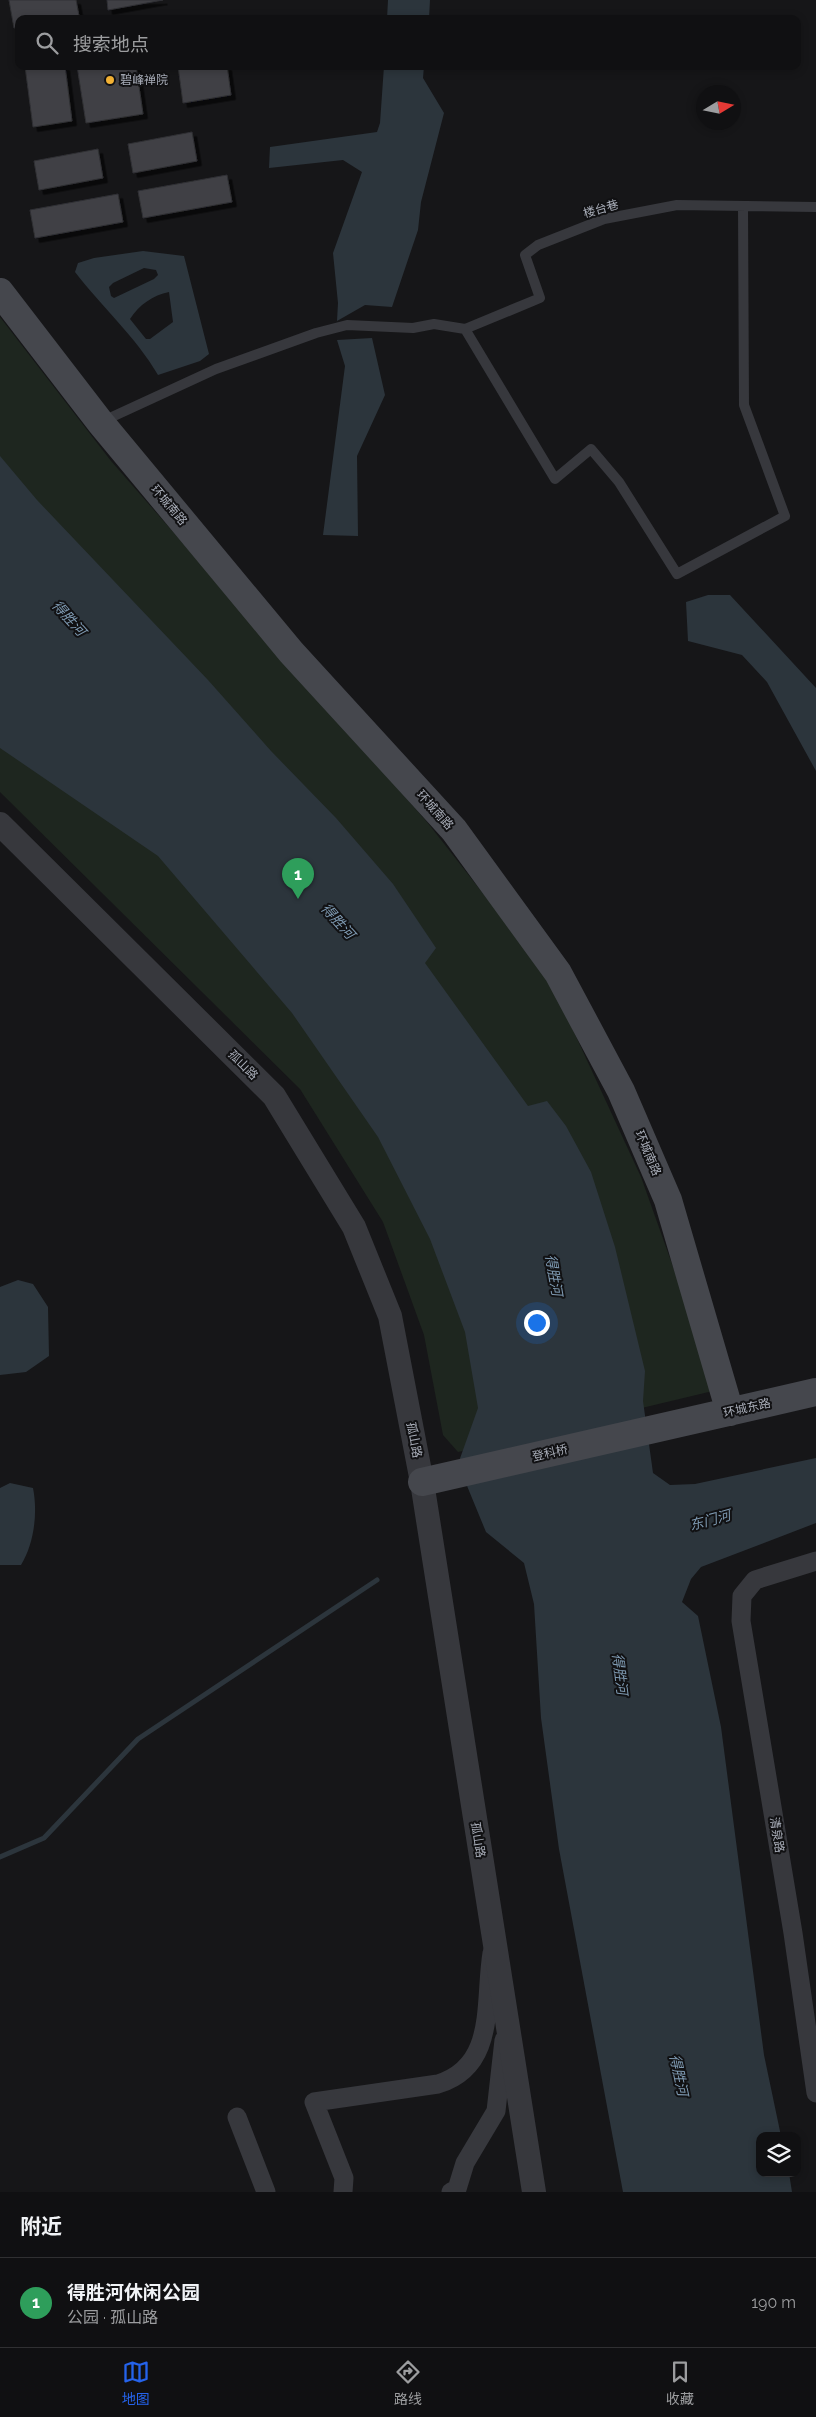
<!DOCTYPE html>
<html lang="zh">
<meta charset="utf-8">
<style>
:root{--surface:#101012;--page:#1e1e20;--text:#f1f3f6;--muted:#9c9d9f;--line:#303032;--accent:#2563eb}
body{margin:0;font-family:Raleway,"Noto Sans SC",sans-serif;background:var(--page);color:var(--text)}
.controls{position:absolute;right:15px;bottom:15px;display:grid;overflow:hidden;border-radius:10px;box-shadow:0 2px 8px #0003}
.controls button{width:45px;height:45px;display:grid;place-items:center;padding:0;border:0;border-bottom:1px solid var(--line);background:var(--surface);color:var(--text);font:25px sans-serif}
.compass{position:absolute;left:696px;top:85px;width:45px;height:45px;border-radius:50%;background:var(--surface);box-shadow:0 2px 8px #0003;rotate:80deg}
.you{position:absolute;left:536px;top:1322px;width:18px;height:18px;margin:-12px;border:4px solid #fff;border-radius:50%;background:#1a73e8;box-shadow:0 0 0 8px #1a73e833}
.badge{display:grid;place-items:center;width:32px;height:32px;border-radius:50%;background:var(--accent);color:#fff;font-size:16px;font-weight:700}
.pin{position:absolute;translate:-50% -41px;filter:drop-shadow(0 1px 2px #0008)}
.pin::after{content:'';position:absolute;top:26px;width:18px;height:15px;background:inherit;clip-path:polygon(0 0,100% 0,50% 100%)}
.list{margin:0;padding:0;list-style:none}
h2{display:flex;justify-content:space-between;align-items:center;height:65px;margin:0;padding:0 20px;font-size:21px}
h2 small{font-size:16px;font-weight:400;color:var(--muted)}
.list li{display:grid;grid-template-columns:32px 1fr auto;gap:15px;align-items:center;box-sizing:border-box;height:90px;padding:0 20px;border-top:1px solid var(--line)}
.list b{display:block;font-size:19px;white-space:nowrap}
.list p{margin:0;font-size:16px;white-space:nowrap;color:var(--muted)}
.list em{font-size:16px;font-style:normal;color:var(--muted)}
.icon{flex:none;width:28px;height:28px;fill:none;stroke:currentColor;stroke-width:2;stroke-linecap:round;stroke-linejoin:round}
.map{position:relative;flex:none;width:816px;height:2192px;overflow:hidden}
.search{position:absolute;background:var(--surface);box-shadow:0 2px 8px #0003;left:15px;right:15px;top:15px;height:55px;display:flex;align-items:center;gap:12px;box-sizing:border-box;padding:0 18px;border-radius:10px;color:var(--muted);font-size:19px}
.sheet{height:155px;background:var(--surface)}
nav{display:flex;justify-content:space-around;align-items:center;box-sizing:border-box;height:70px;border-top:1px solid var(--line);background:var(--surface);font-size:14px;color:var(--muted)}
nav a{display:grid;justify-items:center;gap:2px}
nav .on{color:var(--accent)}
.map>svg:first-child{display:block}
</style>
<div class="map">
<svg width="816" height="2192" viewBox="0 0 816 2192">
<defs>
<filter id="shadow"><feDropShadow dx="4.5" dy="4.5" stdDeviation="0" flood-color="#0009"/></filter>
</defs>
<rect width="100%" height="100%" fill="#161618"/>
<path fill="#1e261f" d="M0,317l111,144 316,361 121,154 93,201 76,213 -259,62 -15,-17 -19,-100 -41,-113 -83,-133 -300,-297z"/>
<path fill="#2c353c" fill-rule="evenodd" d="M388,0h42l-1,19h-42z
M384,66h40l-1,12 21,35 -23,89 -3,28 -26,77 -27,-2 -28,16 1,-18 -5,-50 29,-81 -19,-12 -74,8 1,-21 107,-15 3,-9z
M143,251l41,5 25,98 -9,7 -42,14c-22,-38 -56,-68 -83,-103l3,-9 16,-5zM144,268l12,2 2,5 -4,4 -40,19 -3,-2 -2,-9 4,-4zM169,292l4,30 -23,17h-4l-16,-20c9,-14 23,-24 39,-27z
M372,338l13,57 -28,61 1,80 -35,-1 22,-169 -8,-26z
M0,456l37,44 171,180 63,71 65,67 57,66 43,64 -11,15 103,143 19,-5 19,25 25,46 24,75 30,124 -2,30 10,72 17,12 25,-1 121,-26v65l-115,44 -10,12 -9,23 16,14 23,111 43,328 17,81h-21v37h29l3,19h-169l-64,-343 -18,-131 -7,-114 -10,-41 -38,-31 -28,-68 20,-56 -13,-76 -35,-93 -52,-102 -86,-124 -134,-157 -158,-108z
M708,595h22l86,93v83l-49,-89 -25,-27 -54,-14 -2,-39z
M18,1280l15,4 15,23 1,49 -23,16 -26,3v-88z
M10,1483l23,5c5,25 1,56 -12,77h-21v-77z"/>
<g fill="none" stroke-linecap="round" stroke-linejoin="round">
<path stroke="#2c353c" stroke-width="5" d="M0,1857l44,-19 94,-99 239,-159"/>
</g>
<path fill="#404145" stroke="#303034" filter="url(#shadow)" d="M9,0h67l3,16 -15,3h-45v8l-5,1z
M107,0h56l-55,10z
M25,66h40l7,55 -39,6z
M77,66h59l7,48 -57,9z
M178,66h49l4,29 -48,8z
M192,132l5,29 -64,12 -5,-29z
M98,149l5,29 -64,12 -5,-29z
M227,175l5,27 -89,16 -5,-27z
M118,194l5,28 -88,16 -5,-28z"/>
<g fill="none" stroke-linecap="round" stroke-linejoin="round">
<path stroke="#37383d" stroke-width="10" d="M465,329l75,-31 -15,-43 13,-10 66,-26 73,-14 139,2
M101,422l115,-53 100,-36 31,-8 66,3 21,-4 31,5 90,150 36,-30 28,33 58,92 108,-58 -41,-111 -1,-199"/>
<path stroke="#37383d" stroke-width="19" d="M816,1561l-61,19 -13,16 -1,25 52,312 23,160
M237,2117l29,75
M343,2192l1,-14 -30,-76 124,-18c59,-18 46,-82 54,-131
M451,2192l6,-3 8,-26 31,-52 8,-71"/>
<path stroke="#37383d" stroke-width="24" d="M0,824l274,272 80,131 36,89 32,166 112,710"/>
<path stroke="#45474d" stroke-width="28" d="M0,292l100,130 191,230 163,178 104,143 63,118 47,109 62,212
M422,1482l394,-90"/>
</g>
<circle fill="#f2b134" stroke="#111113" stroke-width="2" cx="110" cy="80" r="5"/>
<g text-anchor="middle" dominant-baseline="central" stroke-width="4" stroke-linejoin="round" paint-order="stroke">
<g font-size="12" fill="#a8adb8" stroke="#111113" text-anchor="start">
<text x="120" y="80">碧峰禅院</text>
</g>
<g font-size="12" fill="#a8adb8" stroke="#111113">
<text transform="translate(601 209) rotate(-16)">楼台巷</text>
<text transform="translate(169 505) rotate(50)">环城南路</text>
<text transform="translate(435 810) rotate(48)">环城南路</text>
<text transform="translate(243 1065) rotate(45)">孤山路</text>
<text transform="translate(648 1153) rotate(67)">环城南路</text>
<text transform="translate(747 1408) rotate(-13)">环城东路</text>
<text transform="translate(414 1440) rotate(79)">孤山路</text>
<text transform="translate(550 1453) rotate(-13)">登科桥</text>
<text transform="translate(777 1835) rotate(81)">清泉路</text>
<text transform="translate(478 1840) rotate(81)">孤山路</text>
</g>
<g font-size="14" font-style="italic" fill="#7f9bb3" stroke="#111113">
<text transform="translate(69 618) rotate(48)">得胜河</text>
<text transform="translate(338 921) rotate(48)">得胜河</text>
<text transform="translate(554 1275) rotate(80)">得胜河</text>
<text transform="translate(710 1520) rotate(-15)">东门河</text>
<text transform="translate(620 1674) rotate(83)">得胜河</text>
<text transform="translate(679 2075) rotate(78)">得胜河</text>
</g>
</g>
</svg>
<div class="controls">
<button><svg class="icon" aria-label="layers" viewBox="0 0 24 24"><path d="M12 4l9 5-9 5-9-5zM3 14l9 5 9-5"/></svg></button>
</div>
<svg class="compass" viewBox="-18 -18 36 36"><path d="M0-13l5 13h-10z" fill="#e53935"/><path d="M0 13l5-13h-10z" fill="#9c9d9f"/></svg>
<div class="you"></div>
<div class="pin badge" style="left:298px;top:899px;background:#2e9e5b">1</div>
<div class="search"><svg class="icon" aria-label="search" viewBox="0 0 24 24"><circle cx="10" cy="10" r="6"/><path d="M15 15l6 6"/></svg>搜索地点</div>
</div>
<section class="sheet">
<h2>附近<small></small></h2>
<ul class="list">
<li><span class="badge" style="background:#2e9e5b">1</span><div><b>得胜河休闲公园</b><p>公园 · 孤山路</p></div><em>190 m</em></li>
</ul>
</section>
<nav>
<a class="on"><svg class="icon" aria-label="map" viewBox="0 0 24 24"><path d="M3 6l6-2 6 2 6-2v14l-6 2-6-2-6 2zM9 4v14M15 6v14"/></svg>地图</a>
<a><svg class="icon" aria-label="directions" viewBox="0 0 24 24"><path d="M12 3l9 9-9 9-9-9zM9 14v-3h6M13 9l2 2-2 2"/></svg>路线</a>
<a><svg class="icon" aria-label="saved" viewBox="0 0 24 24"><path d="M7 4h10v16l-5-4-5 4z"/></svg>收藏</a>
</nav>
